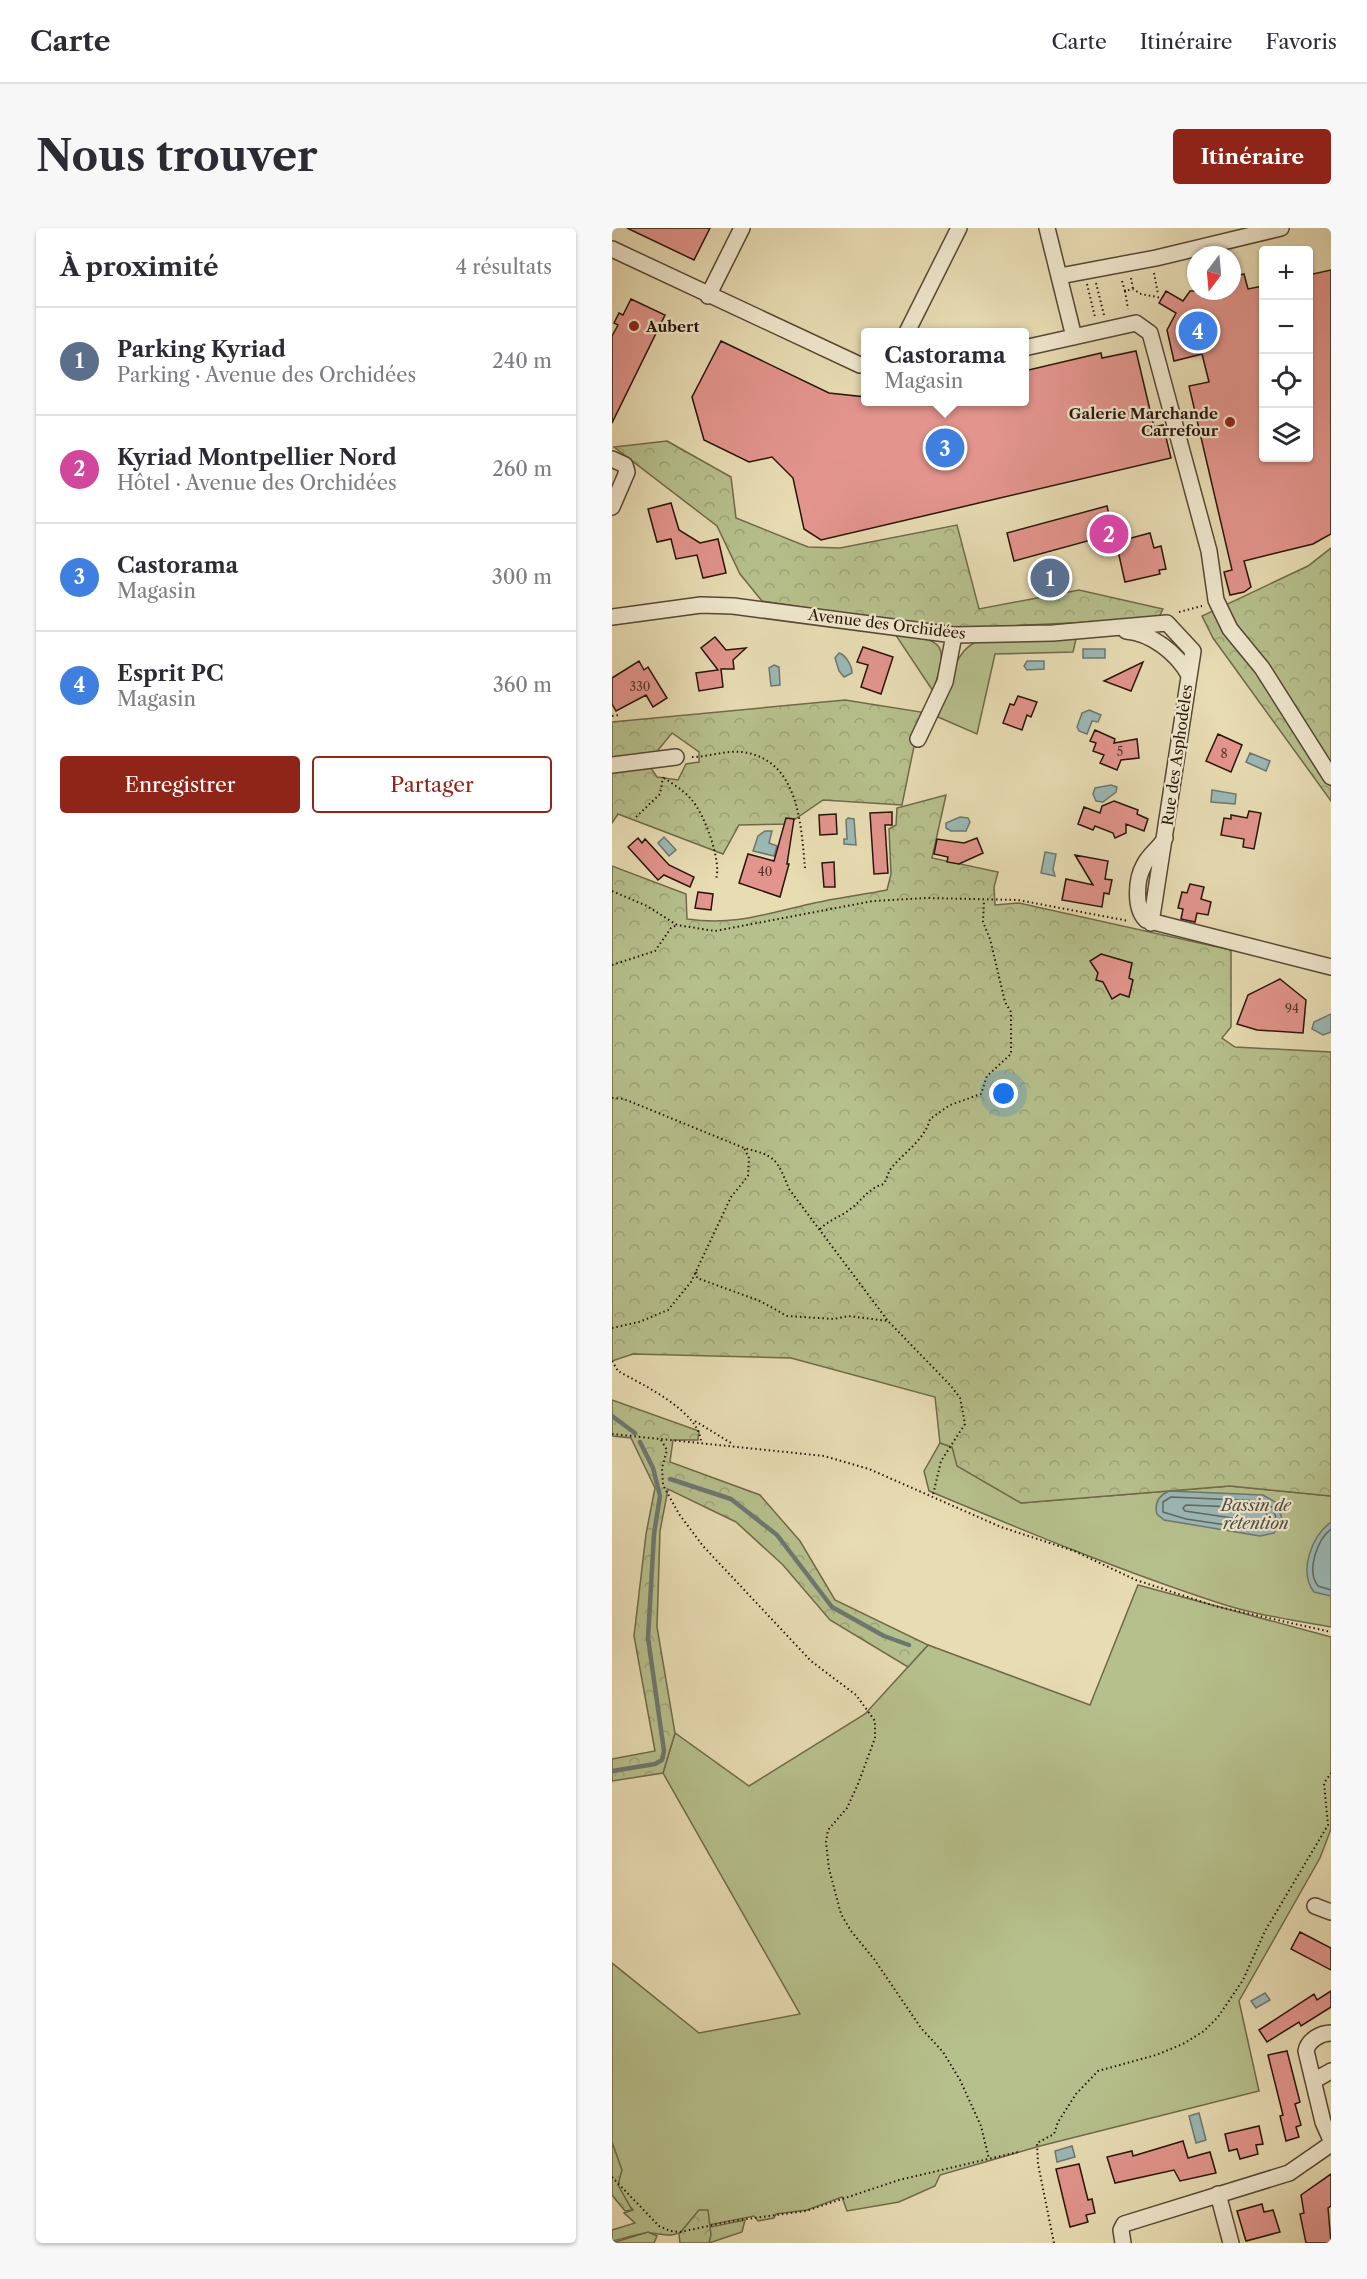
<!DOCTYPE html>
<html lang="fr">
<meta charset="utf-8">
<style>
:root{--surface:#fff;--page:#f7f7f7;--text:#2b2b33;--muted:#7c7c81;--line:#e1e1e2;--accent:#8f2418}
body{margin:0;font-family:"Libre Caslon Text",serif;background:var(--page);color:var(--text)}
.controls{position:absolute;right:18px;top:18px;display:grid;overflow:hidden;border-radius:6px;box-shadow:0 2px 4px #0004}
.controls button{width:54px;height:54px;display:grid;place-items:center;padding:0;border:0;border-bottom:2px solid var(--line);background:var(--surface);color:var(--text);font:30px sans-serif}
.compass{position:absolute;left:575px;top:18px;width:54px;height:54px;border-radius:50%;background:var(--surface);box-shadow:0 2px 4px #0004;rotate:196deg}
.you{position:absolute;left:392px;top:866px;width:21px;height:21px;margin:-15px;border:4px solid #fff;border-radius:50%;background:#1a73e8;box-shadow:0 0 0 9px #1a73e833}
.badge{display:grid;place-items:center;width:39px;height:39px;border-radius:50%;background:var(--accent);color:#fff;font-size:20px;font-weight:700}
.pin{position:absolute;translate:-50% -50%;border:3px solid #fff;box-shadow:0 2px 6px #0006}
.popup{position:absolute;left:249px;top:100px;width:168px;height:78px;box-sizing:border-box;display:grid;place-content:center;border-radius:6px;background:var(--surface);filter:drop-shadow(0 2px 4px #0005);font-size:20px;white-space:nowrap;color:var(--muted)}
.popup b{font-size:22px;color:var(--text)}
.popup::after{content:'';position:absolute;left:50%;top:100%;margin-left:-12px;border:12px solid transparent;border-top-color:var(--surface)}
.list{margin:0;padding:0;list-style:none}
h2{display:flex;justify-content:space-between;align-items:center;height:78px;margin:0;padding:0 24px;font-size:26px}
h2 small{font-size:20px;font-weight:400;color:var(--muted)}
.list li{display:grid;grid-template-columns:39px 1fr auto;gap:18px;align-items:center;box-sizing:border-box;height:108px;padding:0 24px;border-top:2px solid var(--line)}
.list b{display:block;font-size:22px;white-space:nowrap}
.list p{margin:0;font-size:20px;white-space:nowrap;color:var(--muted)}
.list em{font-size:20px;font-style:normal;color:var(--muted)}
.actions{display:flex;gap:12px;padding:18px 24px}
.actions a{flex:1;padding:14px 0;border:2px solid var(--accent);border-radius:6px;text-align:center;font-size:21px;color:var(--accent)}
.actions .main{background:var(--accent);color:#fff}
.icon{flex:none;width:33px;height:33px;fill:none;stroke:currentColor;stroke-width:2;stroke-linecap:round;stroke-linejoin:round}
.map{position:relative;flex:none;width:719px;height:2015px;overflow:hidden;border-radius:6px}
header{display:flex;align-items:center;gap:36px;box-sizing:border-box;height:84px;padding:0 30px;background:var(--surface);border-bottom:2px solid var(--line)}
header strong{font-size:28px}
nav{display:flex;gap:33px;margin-inline-start:auto;font-size:21px}
.intro{display:flex;align-items:center;justify-content:space-between;box-sizing:border-box;height:144px;padding:0 36px}
h1{margin:0;font-size:42px}
.button{padding:15px 27px;border-radius:6px;background:var(--accent);color:#fff;font-size:21px;font-weight:700}
main{display:flex;gap:36px;padding:0 36px}
aside{flex:1;background:var(--surface);border-radius:6px;box-shadow:0 2px 4px #0004}
.map>svg:first-child{display:block}
</style>
<header>
<strong>Carte</strong>
<nav><a>Carte</a><a>Itinéraire</a><a>Favoris</a></nav>
</header>
<div class="intro"><h1>Nous trouver</h1><a class="button">Itinéraire</a></div>
<main>
<aside>
<h2>À proximité<small>4 résultats</small></h2>
<ul class="list">
<li><span class="badge" style="background:#5c6f8a">1</span><div><b>Parking Kyriad</b><p>Parking · Avenue des Orchidées</p></div><em>240 m</em></li>
<li><span class="badge" style="background:#d1479c">2</span><div><b>Kyriad Montpellier Nord</b><p>Hôtel · Avenue des Orchidées</p></div><em>260 m</em></li>
<li><span class="badge" style="background:#3f7fe0">3</span><div><b>Castorama</b><p>Magasin</p></div><em>300 m</em></li>
<li><span class="badge" style="background:#3f7fe0">4</span><div><b>Esprit PC</b><p>Magasin</p></div><em>360 m</em></li>
</ul>
<div class="actions"><a class="main">Enregistrer</a><a>Partager</a></div>
</aside>
<div class="map">
<svg width="719" height="2015" viewBox="0 0 719 2015">
<defs>
<pattern id="forest-crowns" width="20" height="18" patternUnits="userSpaceOnUse" patternTransform="scale(1.5)"><rect width="20" height="18" fill="#b6c08c"/><path d="M2 6a3 3 0 1 1 6 0M12 15a3 3 0 1 1 6 0" fill="none" stroke="#9ca477"/></pattern>
</defs>
<rect width="100%" height="100%" fill="#e8dcb3"/>
<filter id="stains"><feTurbulence type="fractalNoise" baseFrequency=".00333" numOctaves="4"/><feColorMatrix values="0 0 0 0 .2 0 0 0 0 .09 0 0 0 0 .02 0 0 0 .5 -.17"/></filter>
<radialGradient id="worn" r=".72"><stop offset=".6" stop-color="#630" stop-opacity="0"/><stop offset="1" stop-color="#630" stop-opacity=".3"/></radialGradient>
<path fill="#b6c08c" stroke="#6f6a4a" stroke-width="1.5" d="M283,406c50,5 54,10 38,57z
M464,411l-3,13 -78,2 -18,80 -39,-17c8,-23 14,-65 38,-75z
M328,1215l12,4 69,56 209,-17 101,10v131c-37,-7 -76,-12 -112,-24 -98,-32 -194,-72 -290,-112l-5,-20z
M526,1357l193,52v192l-11,29 -81,143 20,90 -219,55 -100,29 -5,11 -36,16 -52,9 -5,-14 -35,13 -31,4 -2,4 -16,3 -4,-5 -70,14c-13,10 -25,2 -38,3 -11,1 -23,6 -34,8v-11l23,-7 -11,-10 9,-3 -21,-23v-224l87,70 101,-19 -137,-241 12,-40 74,53 116,-72 63,-69 162,60z
M133,1992l-3,12 -33,11 1,-16z"/>
<path fill="url(#forest-crowns)" stroke="#6f6a4a" stroke-width="1.5" d="M55,213l64,36 5,41 72,29 32,1 117,-23 22,84 100,-19 84,19 -5,10 -193,9 -44,-3 -159,-24 -22,-27 -23,-48 -103,-79z
M719,320v253l-118,-163 -11,-22 106,-50z
M233,472l76,12 -19,93 -79,-5 -35,24 -49,1 -16,29 -105,-40 -6,9v-54l37,-4 8,12 21,3 8,-16 13,-2v-10l-27,-19 -18,22 -42,3v-36z
M334,567l-14,63 66,14 -4,15 1,18 24,-2 212,47v77l-9,11 13,9 96,5v444l-101,-10 -209,17 -64,-37 -5,-19 -12,-4 -5,-46 -144,-39 -158,-4 -21,7v-495l74,28 1,25c47,7 78,-5 123,-15 25,-6 52,-9 77,-14l4,-16 -2,-45 7,-4 1,-17z
M0,1172l87,31 -1,9h-25l-3,22 90,33 40,46 35,59 93,45 -20,22 -78,-47 -47,-55 -47,-43 -68,-33 -8,42 -3,96 18,106 -12,40 -51,8v-22l43,-8 -21,-115 12,-102 9,-46 -24,-50 -19,-2z
M0,1914l10,28 -4,15 14,25 -7,1 -13,-16z
M87,1982h9l3,25 -2,8h-29l-1,-9z
M36,2004l9,4 -3,7h-42z"/>
<path fill="#9bb9b7" stroke="#6d7771" stroke-width="1.5" d="M471,421h22v9h-22z
M227,425c7,2 13,13 13,20l-8,4 -5,-6 -4,-13z
M415,433h17v8l-17,1 -3,-4z
M162,437l5,2 1,18 -9,1 -2,-18z
M477,482l12,5 -3,7 -6,-1 -5,13 -8,-3 -2,-4 5,-14z
M638,525l20,8 -4,10 -20,-9z
M499,557l6,2 -1,5 -13,10 -7,-1 -3,-7 2,-6z
M600,562l24,4 -1,10 -24,-2z
M348,589l8,1 2,4 -4,9h-15l-5,-3v-5z
M236,590l6,1 2,26 -12,-1v-5h3l-1,-19z
M153,603h7l-3,12 8,3 -3,10 -21,-5 5,-15z
M52,609l12,13 -7,6 -11,-13z
M433,624l11,2 -3,15 2,7 -14,-3z
M719,786v18l-8,3 -11,-6 2,-7z
M557,1263l94,4 14,8 5,16 -8,14 -14,3 -96,-16 -7,-6c-3,-11 1,-18 12,-23z
M719,1294v74l-17,-4c-16,-21 -2,-56 17,-70z
M653,1765l5,7 -14,8 -5,-7z
M587,1885l7,27 -10,3 -7,-27z
M460,1918l3,11 -18,5 -2,-11z"/>
<g fill="none" stroke-linecap="round" stroke-linejoin="round">
<path stroke="#626760" stroke-width="1.5" d="M559,1269l91,4 10,6 4,10 -5,10 -11,3 -74,-11 -23,-7v-10z
M574,1277l74,3 9,8 -2,5 -8,1 -74,-11 -2,-3z
M719,1301c-14,11 -25,42 -13,57l13,4"/>
<path stroke="#6d7771" stroke-width="4.5" d="M0,1188l23,17
M28,1214l13,26
M58,1251l61,20 46,36 55,72 52,29 25,9
M0,1543l43,-7 7,-4 2,-9 -16,-113 6,-104 6,-38 -7,-28"/>
</g>
<path fill="#e3958d" stroke="#281509" stroke-width="1.5" d="M15,0h83l-16,32z
M719,42v264l-18,10 -69,17 7,26 -7,5 -14,3 -6,-23 8,-2 -43,-184 20,-4 -7,-28 -28,7 -7,-31 9,-17 -17,-10 7,-12 17,10 7,-10h42v-14l12,-3 4,15 15,-3v172h45v-183z
M19,71l34,16 -53,108v-87l6,-11 -4,-2 5,-10 4,2z
M109,113l108,52 37,4v5h158v-31l77,-18 1,5 34,-7 18,76 9,-2 8,33 -350,82 -17,-11 -11,-51 -21,-21 -23,5 -45,-22 -12,-43z
M59,275l8,27 21,13 18,-4 8,34 -23,5 -6,-23 -21,4 -5,-20 -14,3 -9,-33z
M495,278l6,28 -99,27 -7,-28z
M538,305l4,15 7,-2 5,23 -7,1 1,4 -35,8 -9,-40z
M103,409l11,13 20,-2 -13,12 1,9h-13l2,18 -24,4 -3,-18 22,-3 -17,-22z
M251,419l30,10 -12,37 -20,-7 7,-22 -11,-3z
M27,433l5,9 4,-3 19,31 -14,9 -7,-12 -30,16 -4,-7v-26z
M531,434l-12,29 -27,-10z
M406,468l19,6 -6,15 -4,-2 -5,15 -19,-7 7,-19 4,1z
M483,502l20,9 -1,4 23,-4 2,19 -18,2 -4,10 -17,-7 4,-8 -11,-4 3,-8 -6,-2z
M606,506l24,11 -11,27 -25,-11z
M502,573l24,9 -1,4 11,5 -4,12 -18,-7v9l-11,5 -2,-5 -18,-7 -2,4 -15,-6 6,-17 16,6 2,-7z
M637,583l12,2 -7,36 -11,-2 1,-8 -23,-4 3,-17 7,1v-4l16,3z
M280,584v13h-7l3,48 -14,1 -4,-61z
M224,586l1,20 -17,1 -1,-20z
M174,590l8,1 -7,45h2l-9,33 -41,-14 9,-29 26,7z
M26,610l4,5 3,-4 24,26 25,12 -4,10 -26,-12 -6,5 -30,-33z
M365,610l6,15 -24,11 -12,-2 1,-5 -14,-3 3,-15 27,4z
M463,627l33,6 -3,18 7,1 -3,14 -5,-1 -2,14 -40,-7 4,-21 27,6z
M222,634l1,25h-11l-2,-24z
M578,656l14,3 -3,12 10,3 -3,13 -11,-2 -2,9 -14,-3 2,-10 -5,-1 4,-16 5,1z
M86,664l15,2 -2,16 -16,-2z
M489,726l31,9 -3,15 4,2 -4,17 -9,-3 -8,5 -9,-17 -7,-2 2,-7 -8,-12z
M668,751l26,21 -3,33 -46,-3 -20,-6 11,-29z
M688,1704l31,16v22l-40,-21z
M719,1763v16l-30,19 -2,-4 -32,20 -8,-12 55,-36 3,6z
M675,1823l13,51 -5,2 6,21 -5,2 3,10 -13,4 -6,-25 3,-1 -15,-60z
M647,1898l4,18 -7,1 2,9 -18,5 -3,-10 -8,2 -4,-17z
M571,1913l5,17 22,-6 6,21 -36,8 -6,-11 -59,13 -8,-26 25,-6 1,5z
M467,1936l9,36 4,-1 3,14 -9,2 2,7 -18,5 -14,-58z
M719,1946v32l-3,2 3,35h-25l-6,-29 4,-1 -3,-18z
M650,1976l2,8 9,-2 7,22 -34,9 -9,-30z"/>
<g fill="none" stroke-linecap="round" stroke-linejoin="round">
<defs>
<path id="minor" d="M435,0l27,109
M0,21l248,116h6
M448,48l96,-18 125,-30
M96,68l34,-68
M295,104l52,-104
M412,120l112,-25 14,10 59,218 7,49 14,29 32,39 69,109
M0,231l13,6 2,7 -15,35
M0,389l89,-12 32,1 221,29 99,-2 114,-10 26,28 -42,272
M514,403c25,2 50,21 63,44
M306,511l27,-57 9,-47
M0,537l64,-8
M553,610c-6,11 -16,16 -21,27 -8,14 -10,43 2,55l185,47
M703,1678l16,6
M719,1805c-10,0 -23,7 -25,18l17,71 8,18
M703,1852l16,-9
M606,1966l13,49
M511,2015l-2,-13 3,-6 165,-51 42,-29"/>
</defs>
<use href="#minor" stroke="#584734" stroke-width="18"/>
<path stroke="#281509" stroke-width="2" stroke-dasharray="1.5 3" stroke-linecap="butt" d="M542,45l4,21
M519,50l2,11
M510,53l3,10 8,-2 8,5 21,4
M484,55l8,32
M475,56l8,33
M513,63l3,18
M311,101l7,3
M252,168l2,-2
M567,384l23,-6
M0,488l7,-1
M80,529c16,0 34,-7 50,-5 57,7 59,73 63,116
M52,550c9,6 19,12 27,21 13,14 31,62 25,80
M24,589l24,-23 3,-17
M0,663l35,15 30,19 38,6 158,-30 54,-3 91,2 111,21
M0,737l43,-14 16,-23 6,-3
M0,870l12,1 120,49c32,8 33,11 45,41l99,132 63,65 9,12 5,26 -24,37 -8,34
M208,1001c9,-9 20,-12 29,-19 13,-9 19,-22 35,-26 3,-6 4,-12 8,-17 13,-15 33,-28 38,-48l20,-14 31,-11 6,-18 24,-22v-42l-6,-10 -15,-63 -7,-17 1,-21
M84,1044l1,6 63,23 27,15 47,3 14,-3 40,5
M0,1100l27,-6 29,-12 23,-28 40,-85 17,-21 1,-18 -5,-10
M0,1133l6,10c25,14 81,40 83,71
M83,1193l36,22
M0,1206l212,22 45,13 132,58 73,24 62,29 79,26 116,26
M49,1212l6,10 -5,18 1,17 16,29 24,32 108,115 45,34 19,26v17l-17,46 -11,24 -19,22 -2,12 3,27 12,45 10,17 23,28 47,69 22,24 17,28 21,46 8,33
M0,1949l47,49 11,5 10,1 52,-11 74,-10 93,-31 119,-28
M442,2015l-16,-79 -1,-21 17,-9 4,-12 18,-28 22,-23 58,-16 27,-11 21,-13 14,-14 25,-37 22,-49 63,-106 -4,-42 7,-10"/>
<use href="#minor" stroke="#f0e8ce" stroke-width="15"/>
</g>
<g fill="#8f2418" stroke="#f0e8ce" stroke-width="2">
<circle cx="22" cy="98" r="6"/>
<circle cx="618" cy="194" r="6"/>
</g>
<g text-anchor="middle" dominant-baseline="central" stroke-width="4.5" stroke-linejoin="round" paint-order="stroke">
<g font-size="12" fill="#57352a">
<text x="28" y="458">330</text>
<text x="508" y="523">5</text>
<text x="612" y="525">8</text>
<text x="153" y="643">40</text>
<text x="680" y="780">94</text>
</g>
<g font-size="15" font-weight="bold" fill="#281509" stroke="#f0e8ce" text-anchor="start">
<text x="34" y="98">Aubert</text>
<text x="606" y="185" text-anchor="end">Galerie Marchande<tspan x="606" dy="17">Carrefour</tspan></text>
</g>
<g font-size="15" fill="#281509" stroke="#f0e8ce">
<text transform="translate(275 396) rotate(7)">Avenue des Orchidées</text>
<text transform="translate(565 527) rotate(-82)">Rue des Asphodèles</text>
</g>
<g font-size="16" font-style="italic" fill="#504e46" stroke="#f0e8ce">
<text x="644" y="1277">Bassin de<tspan x="644" dy="18">rétention</tspan></text>
</g>
</g>
<rect width="100%" height="100%" filter="url(#stains)"/>
<rect width="100%" height="100%" fill="url(#worn)"/>
</svg>
<div class="controls">
<button>+</button>
<button>−</button>
<button><svg class="icon" aria-label="locate" viewBox="0 0 24 24"><circle cx="12" cy="12" r="6"/><path d="M12 2v4M12 18v4M2 12h4M18 12h4"/></svg></button>
<button><svg class="icon" aria-label="layers" viewBox="0 0 24 24"><path d="M12 4l9 5-9 5-9-5zM3 14l9 5 9-5"/></svg></button>
</div>
<svg class="compass" viewBox="-18 -18 36 36"><path d="M0-13l5 13h-10z" fill="#e53935"/><path d="M0 13l5-13h-10z" fill="#7c7c81"/></svg>
<div class="you"></div>
<div class="pin badge" style="left:438px;top:350px;background:#5c6f8a">1</div>
<div class="pin badge" style="left:497px;top:306px;background:#d1479c">2</div>
<div class="pin badge" style="left:333px;top:220px;background:#3f7fe0">3</div>
<div class="popup"><b>Castorama</b>Magasin</div>
<div class="pin badge" style="left:586px;top:103px;background:#3f7fe0">4</div>
</div>
</main>
